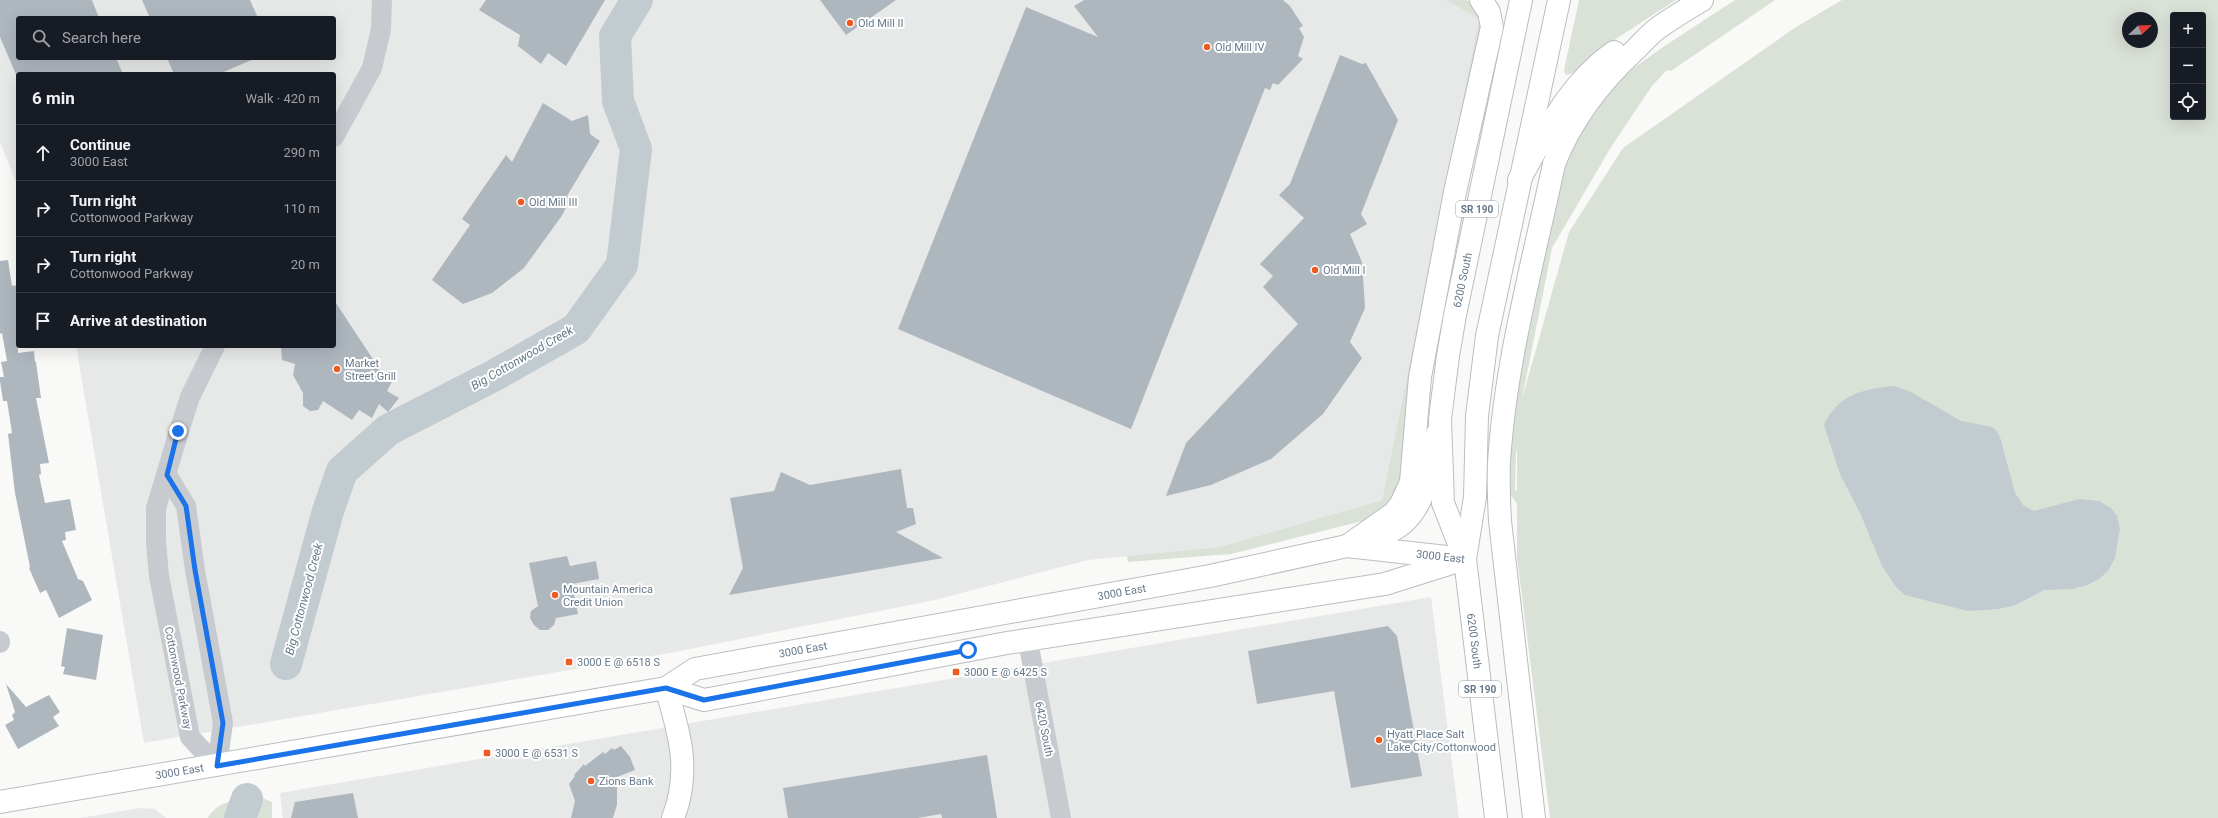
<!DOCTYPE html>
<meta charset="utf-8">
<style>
:root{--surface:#171b24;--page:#242831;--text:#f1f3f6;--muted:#9ea1a6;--line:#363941}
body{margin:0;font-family:Roboto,sans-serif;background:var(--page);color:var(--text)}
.controls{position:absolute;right:12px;top:12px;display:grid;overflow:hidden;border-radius:4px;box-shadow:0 4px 16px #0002}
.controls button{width:36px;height:36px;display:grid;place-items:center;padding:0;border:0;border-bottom:1px solid var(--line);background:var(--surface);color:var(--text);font:20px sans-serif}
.compass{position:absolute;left:2122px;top:12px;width:36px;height:36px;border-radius:50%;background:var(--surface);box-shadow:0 4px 16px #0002;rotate:67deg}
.stop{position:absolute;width:12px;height:12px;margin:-9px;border:3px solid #1a73e8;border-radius:50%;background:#fff}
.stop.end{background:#1a73e8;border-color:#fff;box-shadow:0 1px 4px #0008}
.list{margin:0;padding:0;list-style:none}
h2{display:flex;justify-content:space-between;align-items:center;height:52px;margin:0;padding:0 16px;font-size:17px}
h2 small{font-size:13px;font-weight:400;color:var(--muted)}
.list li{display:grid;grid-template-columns:26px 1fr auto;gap:12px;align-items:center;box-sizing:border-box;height:56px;padding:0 16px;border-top:1px solid var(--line)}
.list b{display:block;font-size:15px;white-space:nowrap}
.list p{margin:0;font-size:13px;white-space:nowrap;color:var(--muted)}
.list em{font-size:13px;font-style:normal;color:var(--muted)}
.icon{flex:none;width:22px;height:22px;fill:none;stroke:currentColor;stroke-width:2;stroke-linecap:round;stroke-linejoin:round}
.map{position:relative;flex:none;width:2218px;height:818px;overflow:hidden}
.search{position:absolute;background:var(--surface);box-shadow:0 4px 16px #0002;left:16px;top:16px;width:320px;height:44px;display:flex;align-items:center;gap:10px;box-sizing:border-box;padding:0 14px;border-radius:4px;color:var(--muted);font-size:15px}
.panel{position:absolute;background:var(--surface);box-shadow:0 4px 16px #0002;left:16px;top:72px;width:320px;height:276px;border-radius:4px}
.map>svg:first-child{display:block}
</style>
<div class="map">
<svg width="2218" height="818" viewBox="0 0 2218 818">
<rect width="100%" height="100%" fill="#f9f9f7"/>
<path fill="#e7e8e8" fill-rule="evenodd" d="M0,0h1446l33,19 -97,481 -162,47 -132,13 -153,40 -260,52 -531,91 -68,-397h258v-272h-316v113l-18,-45zM18,18h316v40h-316z
M1431,597l28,221h-1176l-3,-25z
M140,808l15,1 11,9h-86z"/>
<path fill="#dae1d7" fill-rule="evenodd" d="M1446,0c6,0 15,0 20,0 15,4 15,31 16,43l-81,445 -12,20 -15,10 -143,36 -103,8 -1,-6 93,-9 162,-47 97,-481z
M1579,0h97l-71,46 -34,28 -5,1 -2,-5z
M1735,0h40l-104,71 -4,-1 -15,16 -41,61 -59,101 -30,151 47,-167 54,-84 173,-121 46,-27h376v818h-668l-33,-261v-53l-9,-13 2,-55 23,-135 21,-86 7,-41 18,-42 41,-54 43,-31zM2173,15h30v102h-30zM2128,18h24v24h-24zM1516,451h1v40l-2,-2z
M260,797l12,5v16h-64c10,-19 33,-18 52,-21z"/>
<path fill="#c1cbd0" d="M1894,386l17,6 50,29 31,6 4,3 4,7 15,56 8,12 11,6 45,-12 20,2 12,7 6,8 3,13 -5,29 -7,13 -9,8 -12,6 -14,4 -29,1 -31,16 -15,3 -30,2 -63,-16 -9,-8 -14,-21 -21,-51 -21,-41 -16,-49c14,-31 40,-36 70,-39z"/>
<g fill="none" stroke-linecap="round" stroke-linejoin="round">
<path stroke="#c1cbd0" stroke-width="32" d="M286,664l42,-153 14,-40 46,-41 107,-55 81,-46 46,-64 14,-116 -18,-48 -3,-65 22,-36
M240,818l7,-19"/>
</g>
<path fill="#afb7be" d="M0,0h92l7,18h-81v40h98l7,16h-105v5l-18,-42z
M142,0h108l8,18h-108z
M486,0h119l-39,66 -18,-13 -7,11 -23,-18 2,-11 -41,-25z
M820,0h76l-50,35z
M1084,0h199l7,6 13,20 -4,2 5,9 -6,19 5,3 -25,26 -5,-2 -3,7 -5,-2 -134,341 -233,-100 128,-322 72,30 -24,-31z
M1340,55l22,9 4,-1 32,57 -37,94 6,10 -17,10 12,28 3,46 -15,34 12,16 -39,56 -52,45 -60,26 -45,11 20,-53 112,-119 -35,-37 10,-11 -13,-12 44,-46 -25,-23 11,-11z
M167,58h89l-37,16h-45z
M543,103l29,18 16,-6 2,19 10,7 -33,55 5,1 -11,20 -37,51 -32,25 -29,11 -31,-24 38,-55 -8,-6 44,-64 6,7z
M8,260l4,26 6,-1v68l16,-2 1,11h1l5,36h-5l13,65 -9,1 1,10 -2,1 6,28 25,-4 6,31 -11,2 1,8 -4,1 16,38 5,2 9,19 -33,18 -13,-28 -6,3 -11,-25 1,-1 -15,-74 -7,-59 4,-1 -5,-32h-4l-3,-20v-4h4l-3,-15 6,-1 -5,-28 -2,1v-73z
M334,300l50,76 9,4 -6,11 12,7 -11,14 -9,-8 -7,14 -13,-8 -7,10 -29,-19 -5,9 -8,1 -7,-5v-13l-10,-18 2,-11 -13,-4 -1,-14h53z
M901,469l6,39h6l3,16 -20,8 47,26 -214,37 14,-27 -13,-70 44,-7 7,-19 29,13z
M567,556l3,10 26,-5 3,18 -27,5 6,30 -22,4 -2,7 -6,5h-8l-6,-5 -4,-7 1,-7 7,-5 -9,-43z
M1388,626l9,10 25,140 -71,12 -17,-97 -77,13 -9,-53z
M67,628l36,7 -7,45 -33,-6 2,-7 -4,-1z
M6,684l20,23 23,-12 11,17 -7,5 6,9 -41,23 -13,-24 9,-5 -2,-5 3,-3z
M621,746l9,11 5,13 -18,7v28l-4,13h-42l4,-17 -6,-17 6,-8 -1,-1 10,-11 1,2 18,-14 2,2 7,-6 2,2z
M987,755l10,63h-55l-1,-4 -23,4h-130l-5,-30z
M353,793l5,25h-67l4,-16z"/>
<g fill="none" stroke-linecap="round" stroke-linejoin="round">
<defs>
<g id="secondary">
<path d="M1355,543c12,-3 25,-6 36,-12 35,-17 39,-63 46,-97"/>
<path d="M666,688l38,12 303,-57 378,-59 73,-23"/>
<path d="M666,688c14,46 25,84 7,130"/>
<path id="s1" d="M0,802l666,-114 29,-19 515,-93 137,-30 118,13"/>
</g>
<g id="primary">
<path id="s2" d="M1465,559l-22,-56 -3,-84 8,-63 7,-41 66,-315"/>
<path d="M1496,818l-31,-259 10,-62 2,-81 10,-80 72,-336"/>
</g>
<path id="highway" d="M1519,180c27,-47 49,-96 95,-128
M1347,546l47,-33 7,-9 10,-22 9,-105 35,-185 37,-165 -3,-15 -8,-12
M1534,818l-34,-297c-1,-19 -2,-38 -1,-58 6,-100 34,-200 55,-299 18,-46 46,-82 82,-115 7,-7 14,-15 22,-21 14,-10 29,-19 44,-28"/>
</defs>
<use href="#secondary" stroke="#b9bec3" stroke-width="24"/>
<use href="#primary" stroke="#babec2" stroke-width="24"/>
<use href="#highway" stroke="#b9bdc0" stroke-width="24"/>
<path stroke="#c7cbcf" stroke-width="20" d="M334,137l38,-69 9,-39 1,-29
M215,346l-25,51 -11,34 -23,77v34l3,34 31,161 27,29
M167,475l19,31 9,64 28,153 -6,43
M0,641v2
M1028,641l33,177"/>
<use href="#secondary" stroke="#fff" stroke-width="22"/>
<use href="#primary" stroke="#fff" stroke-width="22"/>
<use href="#highway" stroke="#fff" stroke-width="22"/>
</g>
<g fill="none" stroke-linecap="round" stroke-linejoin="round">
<path stroke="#1a73e8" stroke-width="5" d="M178,431l-11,44 19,31 9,64 28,153 -6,43 449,-78 38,12 264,-50"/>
</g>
<g fill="#ee5b22" stroke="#fff" stroke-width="1.5">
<circle cx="850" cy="23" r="4"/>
<circle cx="1207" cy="47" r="4"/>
<circle cx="521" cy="202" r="4"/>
<circle cx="1315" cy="270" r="4"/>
<circle cx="337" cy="369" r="4"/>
<circle cx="555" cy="595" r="4"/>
<rect x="565" y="658" width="8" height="8" rx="2"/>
<rect x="952" y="668" width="8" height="8" rx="2"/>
<circle cx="1379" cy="740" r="4"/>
<rect x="483" y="749" width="8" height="8" rx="2"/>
<circle cx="591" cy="781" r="4"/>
</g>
<g text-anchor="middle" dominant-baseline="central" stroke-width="4" stroke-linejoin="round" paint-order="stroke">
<g fill="#fff" stroke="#94a0ad" stroke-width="1">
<rect x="1456" y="201" width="42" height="16" rx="3"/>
<rect x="1459" y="681" width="42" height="16" rx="3"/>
</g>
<g font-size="10" font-weight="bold" fill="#66788a">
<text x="1477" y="209">SR 190</text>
<text x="1480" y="689">SR 190</text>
</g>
<g font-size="11" fill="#66788a" stroke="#fff" text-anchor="start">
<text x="858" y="23">Old Mill II</text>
<text x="1215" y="47">Old Mill IV</text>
<text x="529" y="202">Old Mill III</text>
<text x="1323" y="270">Old Mill I</text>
<text x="345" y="363">Market<tspan x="345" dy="13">Street Grill</tspan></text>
<text x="563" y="589">Mountain America<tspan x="563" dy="13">Credit Union</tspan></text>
<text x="577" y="662">3000 E @ 6518 S</text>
<text x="964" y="672">3000 E @ 6425 S</text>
<text x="1387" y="734">Hyatt Place Salt<tspan x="1387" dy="13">Lake City/Cottonwood</tspan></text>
<text x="495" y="753">3000 E @ 6531 S</text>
<text x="599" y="781">Zions Bank</text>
</g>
<g font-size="11" fill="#66788a" stroke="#fff">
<text stroke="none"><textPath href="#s2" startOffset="285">6200 South</textPath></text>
<text stroke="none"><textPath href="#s1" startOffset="1468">3000 East</textPath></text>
<text stroke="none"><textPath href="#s1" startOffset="1144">3000 East</textPath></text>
<text transform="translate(1474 641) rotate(83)">6200 South</text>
<text stroke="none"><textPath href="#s1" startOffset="820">3000 East</textPath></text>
<text transform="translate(178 678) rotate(79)">Cottonwood Parkway</text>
<text transform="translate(1044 729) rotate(79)">6420 South</text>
<text stroke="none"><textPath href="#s1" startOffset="182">3000 East</textPath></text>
</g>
<g font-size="12" font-style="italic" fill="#637a84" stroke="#fff">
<text transform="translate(522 358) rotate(-30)">Big Cottonwood Creek</text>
<text transform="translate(304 599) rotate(-75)">Big Cottonwood Creek</text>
</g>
</g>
</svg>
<div class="controls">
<button>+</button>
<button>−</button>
<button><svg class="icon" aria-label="locate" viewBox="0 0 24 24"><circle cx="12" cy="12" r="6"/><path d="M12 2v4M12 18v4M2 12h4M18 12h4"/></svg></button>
</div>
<svg class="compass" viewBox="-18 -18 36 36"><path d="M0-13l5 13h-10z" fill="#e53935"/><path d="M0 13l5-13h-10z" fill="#9ea1a6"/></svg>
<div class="stop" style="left:968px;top:650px"></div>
<div class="stop end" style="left:178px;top:431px"></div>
<div class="search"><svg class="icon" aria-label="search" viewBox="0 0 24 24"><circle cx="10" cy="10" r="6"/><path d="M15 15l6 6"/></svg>Search here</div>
<section class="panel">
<h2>6 min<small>Walk · 420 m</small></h2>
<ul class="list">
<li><svg class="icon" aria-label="ahead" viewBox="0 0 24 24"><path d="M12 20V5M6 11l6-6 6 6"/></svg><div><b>Continue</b><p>3000 East</p></div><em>290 m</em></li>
<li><svg class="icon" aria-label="right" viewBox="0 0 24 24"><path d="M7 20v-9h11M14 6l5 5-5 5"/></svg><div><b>Turn right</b><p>Cottonwood Parkway</p></div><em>110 m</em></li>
<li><svg class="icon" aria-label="right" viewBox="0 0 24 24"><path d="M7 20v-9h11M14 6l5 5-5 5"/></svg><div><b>Turn right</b><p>Cottonwood Parkway</p></div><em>20 m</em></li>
<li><svg class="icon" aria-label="arrive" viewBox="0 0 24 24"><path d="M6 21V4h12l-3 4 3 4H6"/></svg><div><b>Arrive at destination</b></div></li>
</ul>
</section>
</div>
